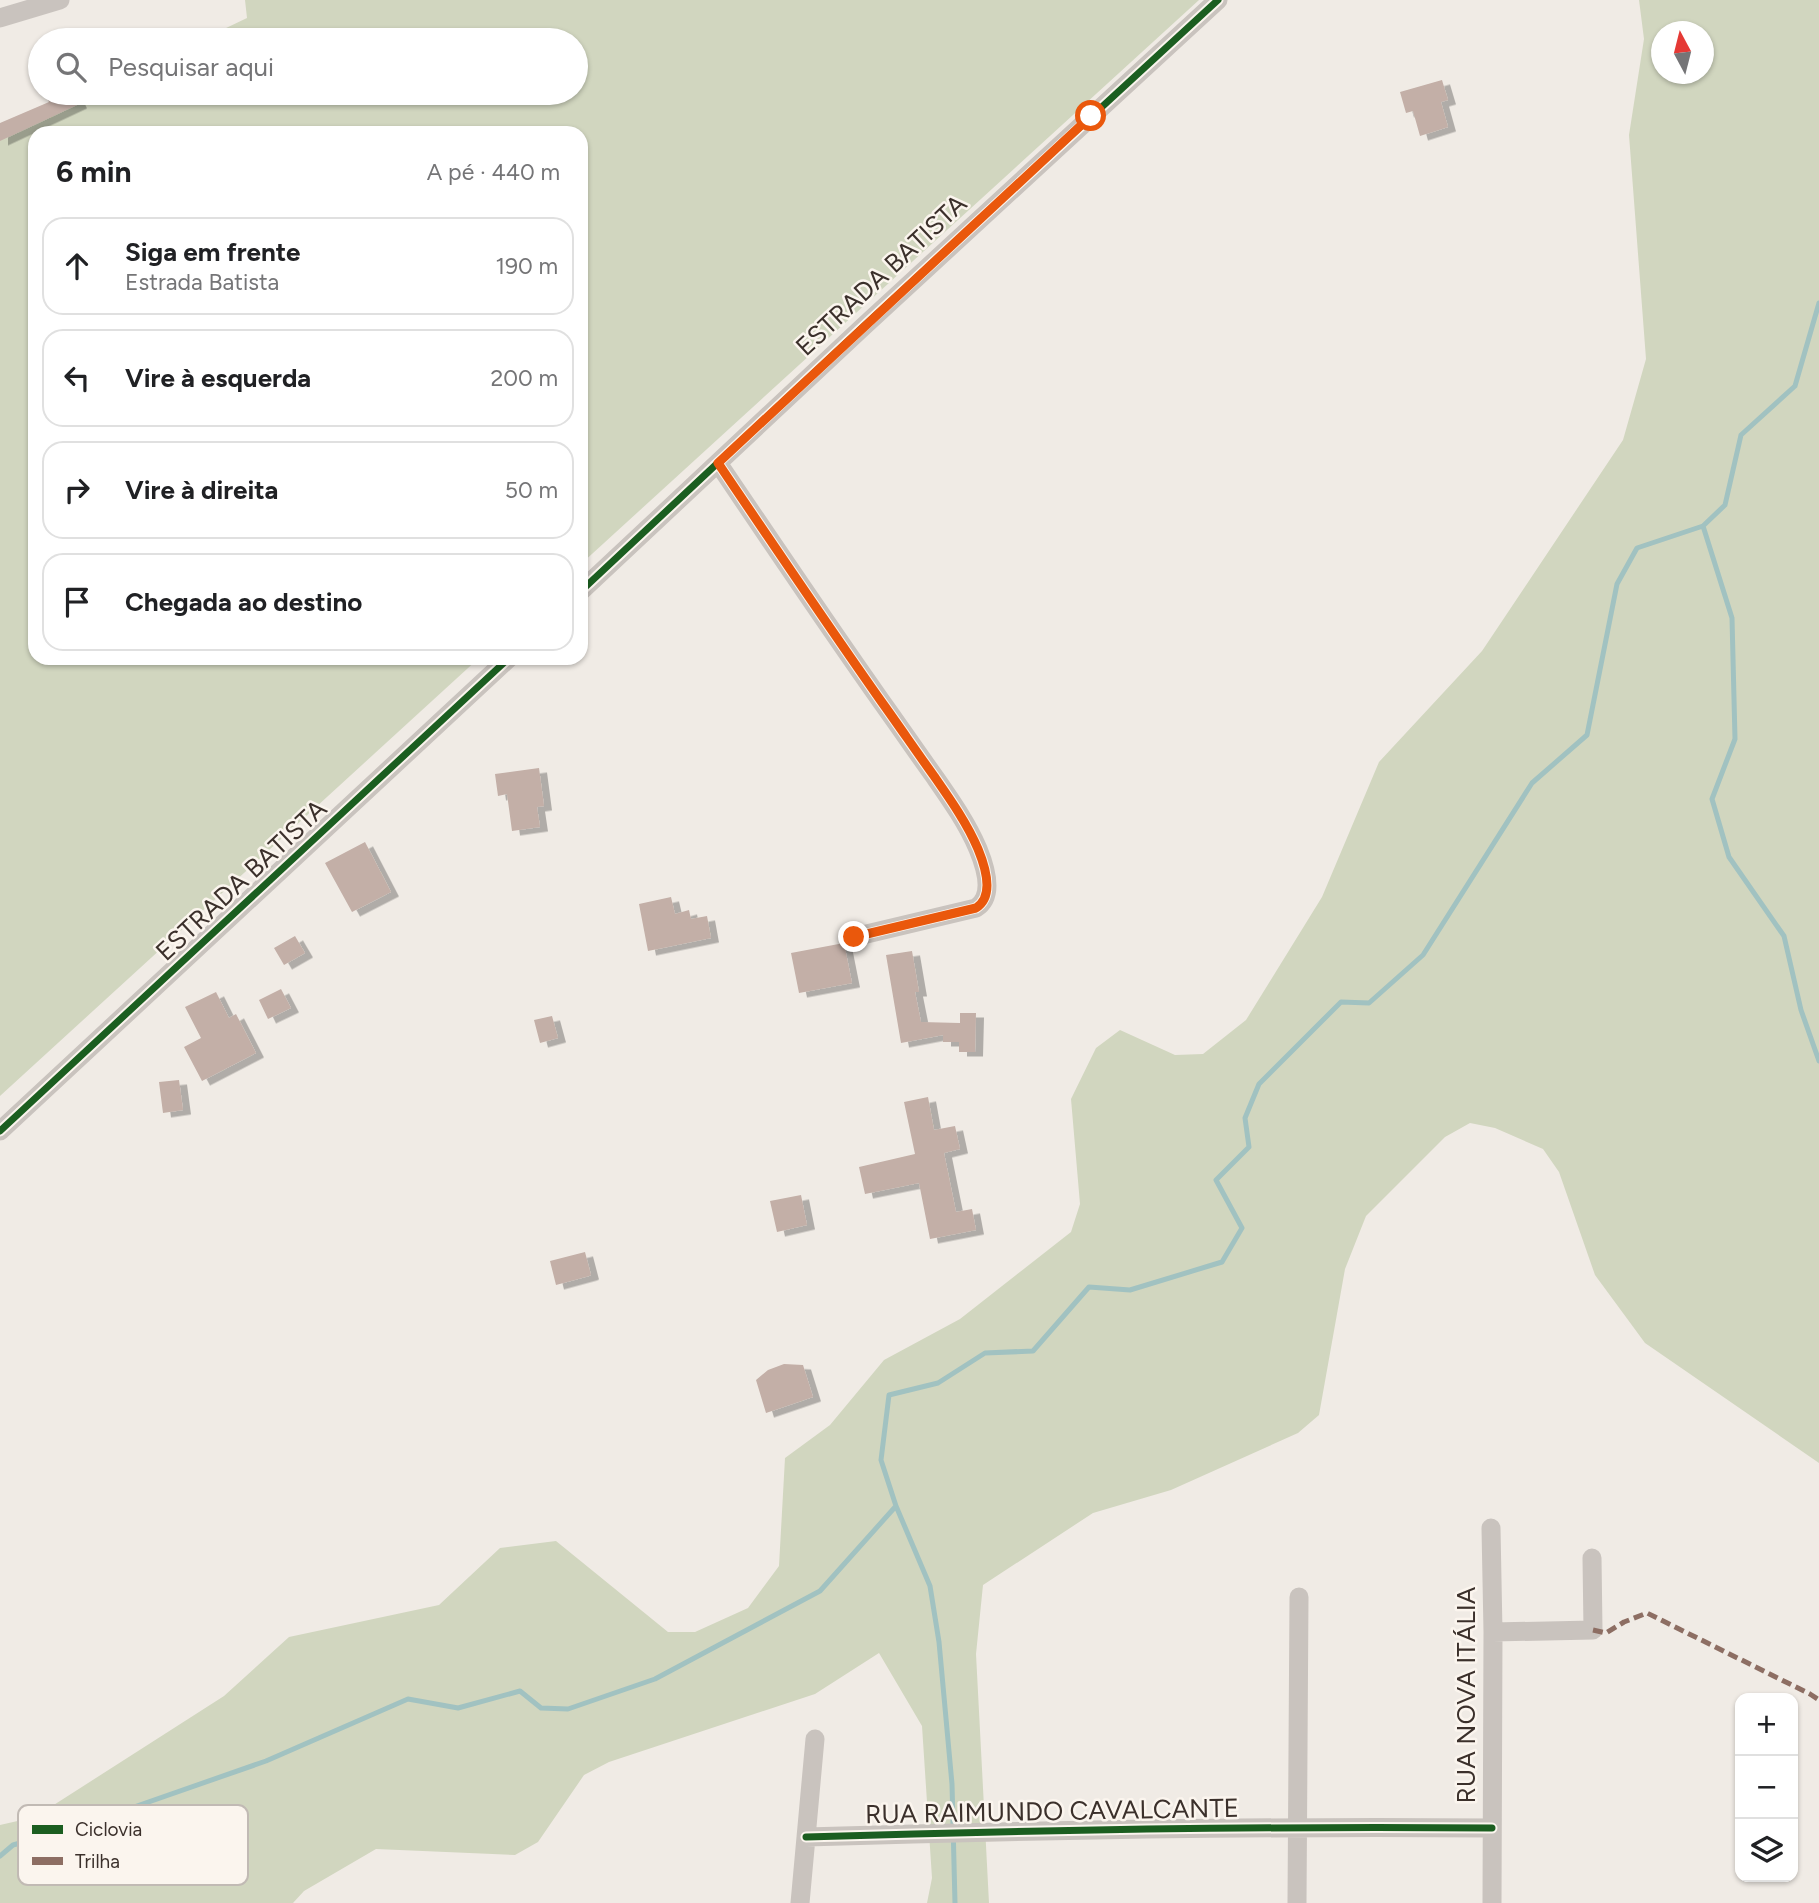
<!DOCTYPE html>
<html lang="pt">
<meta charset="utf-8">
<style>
:root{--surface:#fff;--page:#f6f6f6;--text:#202124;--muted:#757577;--line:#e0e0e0}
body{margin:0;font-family:Figtree,sans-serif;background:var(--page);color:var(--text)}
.controls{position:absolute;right:21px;bottom:21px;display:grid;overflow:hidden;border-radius:14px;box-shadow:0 2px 5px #0004}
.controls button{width:63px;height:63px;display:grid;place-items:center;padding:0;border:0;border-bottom:2px solid var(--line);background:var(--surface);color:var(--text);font:35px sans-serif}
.compass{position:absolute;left:1651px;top:21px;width:63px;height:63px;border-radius:50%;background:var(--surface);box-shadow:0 2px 5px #0004;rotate:353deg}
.stop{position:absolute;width:21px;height:21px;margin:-16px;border:5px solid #ea580c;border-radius:50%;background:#fff}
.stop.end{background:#ea580c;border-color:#fff;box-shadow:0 2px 7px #0008}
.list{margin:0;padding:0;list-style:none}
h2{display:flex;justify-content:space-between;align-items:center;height:91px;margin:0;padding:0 28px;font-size:30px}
h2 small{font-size:23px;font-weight:400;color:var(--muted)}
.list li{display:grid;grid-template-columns:46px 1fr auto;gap:21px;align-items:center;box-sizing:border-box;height:98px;margin:0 14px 14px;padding:0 14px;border:2px solid var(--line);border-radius:21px}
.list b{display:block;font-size:26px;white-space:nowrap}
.list p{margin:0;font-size:23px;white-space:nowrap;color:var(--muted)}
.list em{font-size:23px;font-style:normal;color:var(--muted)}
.icon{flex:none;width:38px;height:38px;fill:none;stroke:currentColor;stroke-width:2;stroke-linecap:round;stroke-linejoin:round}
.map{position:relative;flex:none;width:1819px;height:1903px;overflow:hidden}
.search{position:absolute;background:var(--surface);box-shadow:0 2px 5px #0004;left:28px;top:28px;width:560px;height:77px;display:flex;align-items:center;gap:18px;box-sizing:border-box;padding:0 24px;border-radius:38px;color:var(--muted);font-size:26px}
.panel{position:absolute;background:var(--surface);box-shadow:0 2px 5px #0004;left:28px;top:126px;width:560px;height:539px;border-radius:21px}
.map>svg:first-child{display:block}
</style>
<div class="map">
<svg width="1819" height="1903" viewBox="0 0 1819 1903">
<defs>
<filter id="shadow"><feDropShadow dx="8" dy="4.5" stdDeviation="0" flood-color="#0004"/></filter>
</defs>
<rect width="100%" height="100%" fill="#f0ebe5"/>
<path fill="#d1d6bf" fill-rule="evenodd" d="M245,0h954l-618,564v-431h-546v525h444l-479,438v-956l95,-47h481v-53h-375l46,-22z
M1639,0h180v1463l-174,-120 -50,-68 -36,-103 -16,-23 -48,-21 -25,-5 -25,14 -79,79 -21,53 -26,146 -21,18 -127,57 -78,23 -110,72 -7,69 13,249h-62l5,-25 -10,-152 -43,-73 -64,41 -206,68 -25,13 -46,67 -23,13 -139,-6 -72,42 -11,12h-293v-78l35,-8 189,-121 65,-59 150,-32 61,-57 56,-7 112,91h27l53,-24 31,-42 6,-108 45,-33 54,-65 76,-41 111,-87 9,-28 -9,-105 25,-51 24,-18 55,25 28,-1 43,-34 76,-123 57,-135 103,-111 141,-211 23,-81 -17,-224 15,-96zM1661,32h42v42h-42z"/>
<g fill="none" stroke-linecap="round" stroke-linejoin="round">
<path stroke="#a1c2c1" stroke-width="5" d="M1703,526l29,92 3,121 -23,60 17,58 55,79 17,74 18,51
M896,1506l34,80 9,56 13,142 3,119
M0,1856l13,-11 61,-17 192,-67 142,-62 50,9 62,-17 21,17 27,1 87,-30 165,-88 76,-85 -15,-46 8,-65 49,-12 47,-30 48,-2 56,-64 41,3 92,-28 20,-34 -26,-48 33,-33 -4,-29 14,-34 82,-82 28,1 54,-48 109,-172 55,-48 30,-151 20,-36 66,-22 22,-21 16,-70 54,-49 24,-83"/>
</g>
<path fill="#c3afa7" filter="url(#shadow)" d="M1442,80l6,20 -7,2 7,25 -28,9 -7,-25 -7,2 -6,-21z
M44,93h30l5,11 -79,37v-18l49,-21z
M539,768l5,38 -7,1 3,20 -28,4 -5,-37 -9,2 -3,-22z
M365,842l26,50 -39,20 -27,-49z
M671,897l4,17 14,-4 2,9 16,-3 4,22 -63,13 -9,-47z
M295,936l10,17 -21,12 -10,-17z
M844,943l8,40 -53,10 -8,-40z
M912,951l7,41h-4l6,30 39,1v-10h16l-1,39h-16v-10h-16v-7l-42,8 -15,-88z
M281,989l10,19 -23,11 -9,-19z
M216,992l13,26 7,-4 20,39 -54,28 -18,-34 17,-9 -16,-31z
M552,1016l6,22 -18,5 -6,-23z
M179,1080l4,30 -20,3 -4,-31z
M928,1097l6,33 21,-4 5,23 -16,4 12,59 16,-3 4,21 -46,9 -11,-56 -54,11 -6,-27 56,-13 -11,-52z
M801,1195l6,30 -30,7 -7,-31z
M585,1252l6,23 -2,1 -33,9 -6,-24z
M784,1364l19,1 10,32 -47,16 -10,-33 12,-10z"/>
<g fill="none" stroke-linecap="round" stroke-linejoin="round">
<path stroke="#c9c3be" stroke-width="19" d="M0,18l60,-18
M718,463c54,80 108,160 163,238 18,25 35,50 53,75 16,23 33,47 44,73 7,17 17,47 -2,59l-122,29
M581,591l283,-265 354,-326
M0,1131l509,-473
M1491,1528l2,104 -1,271
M1493,1632l100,-2 -1,-72
M806,1837c229,-7 457,-11 686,-9
M800,1903l15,-164
M1297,1903l2,-306"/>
<path stroke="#8d6e63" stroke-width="5" stroke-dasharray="10 5" stroke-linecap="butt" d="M1593,1630l13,3 18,-11 23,-9 163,81 9,6"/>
<defs>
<path id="cycleway" d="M718,463c54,80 108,160 163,238 18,25 35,50 53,75 16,23 33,47 44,73 7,17 17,47 -2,59l-122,29
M581,591l283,-265 354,-326
M0,1131l509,-473
M806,1837c229,-7 457,-11 686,-9"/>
</defs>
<use href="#cycleway" stroke="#fbf5ee" stroke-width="11"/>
<use href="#cycleway" stroke="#1b5e20" stroke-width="7"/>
</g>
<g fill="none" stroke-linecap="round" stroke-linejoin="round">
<path stroke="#ea580c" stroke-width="9" d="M854,937l122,-29c19,-12 9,-42 2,-59 -11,-26 -28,-50 -44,-73 -18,-25 -35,-50 -53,-75 -55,-78 -109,-158 -163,-238l373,-347"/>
</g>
<g text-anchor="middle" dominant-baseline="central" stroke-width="5" stroke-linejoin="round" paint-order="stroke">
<g font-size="26" fill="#3b302b" stroke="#fbf5ee">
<text transform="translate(881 275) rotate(-43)">ESTRADA BATISTA</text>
<text transform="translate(241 880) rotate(-43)">ESTRADA BATISTA</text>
<text transform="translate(1466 1695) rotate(-90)">RUA NOVA ITÁLIA</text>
<text transform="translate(1052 1811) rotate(-1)">RUA RAIMUNDO CAVALCANTE</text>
</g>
</g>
<rect x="18" y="1805" width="230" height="80" rx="10" fill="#fbf5ee" stroke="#c1bab4" stroke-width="2"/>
<rect x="32" y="1825" width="31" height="9" fill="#1b5e20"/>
<rect x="32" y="1857" width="31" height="8" fill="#8d6e63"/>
<g font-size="19" fill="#3b302b">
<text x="75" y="1836">Ciclovia</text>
<text x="75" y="1868">Trilha</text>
</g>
</svg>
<div class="controls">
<button>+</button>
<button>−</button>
<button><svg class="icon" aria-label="layers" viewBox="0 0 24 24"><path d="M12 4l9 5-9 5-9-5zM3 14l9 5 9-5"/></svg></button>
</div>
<svg class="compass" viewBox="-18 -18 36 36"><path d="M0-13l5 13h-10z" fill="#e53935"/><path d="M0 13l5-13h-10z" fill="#757577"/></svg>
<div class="stop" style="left:1091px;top:116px"></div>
<div class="stop end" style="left:854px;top:937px"></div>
<div class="search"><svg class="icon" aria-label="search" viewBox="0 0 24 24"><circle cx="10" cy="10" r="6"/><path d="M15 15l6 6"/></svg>Pesquisar aqui</div>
<section class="panel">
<h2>6 min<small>A pé · 440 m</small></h2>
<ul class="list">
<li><svg class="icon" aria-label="ahead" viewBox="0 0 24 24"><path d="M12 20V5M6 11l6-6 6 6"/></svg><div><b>Siga em frente</b><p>Estrada Batista</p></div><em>190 m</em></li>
<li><svg class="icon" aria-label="left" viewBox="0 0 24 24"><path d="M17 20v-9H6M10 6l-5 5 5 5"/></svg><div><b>Vire à esquerda</b></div><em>200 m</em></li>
<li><svg class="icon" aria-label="right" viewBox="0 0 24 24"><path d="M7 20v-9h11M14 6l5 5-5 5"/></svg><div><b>Vire à direita</b></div><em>50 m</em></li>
<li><svg class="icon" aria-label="arrive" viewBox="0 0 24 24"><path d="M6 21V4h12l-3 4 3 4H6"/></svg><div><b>Chegada ao destino</b></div></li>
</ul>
</section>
</div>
